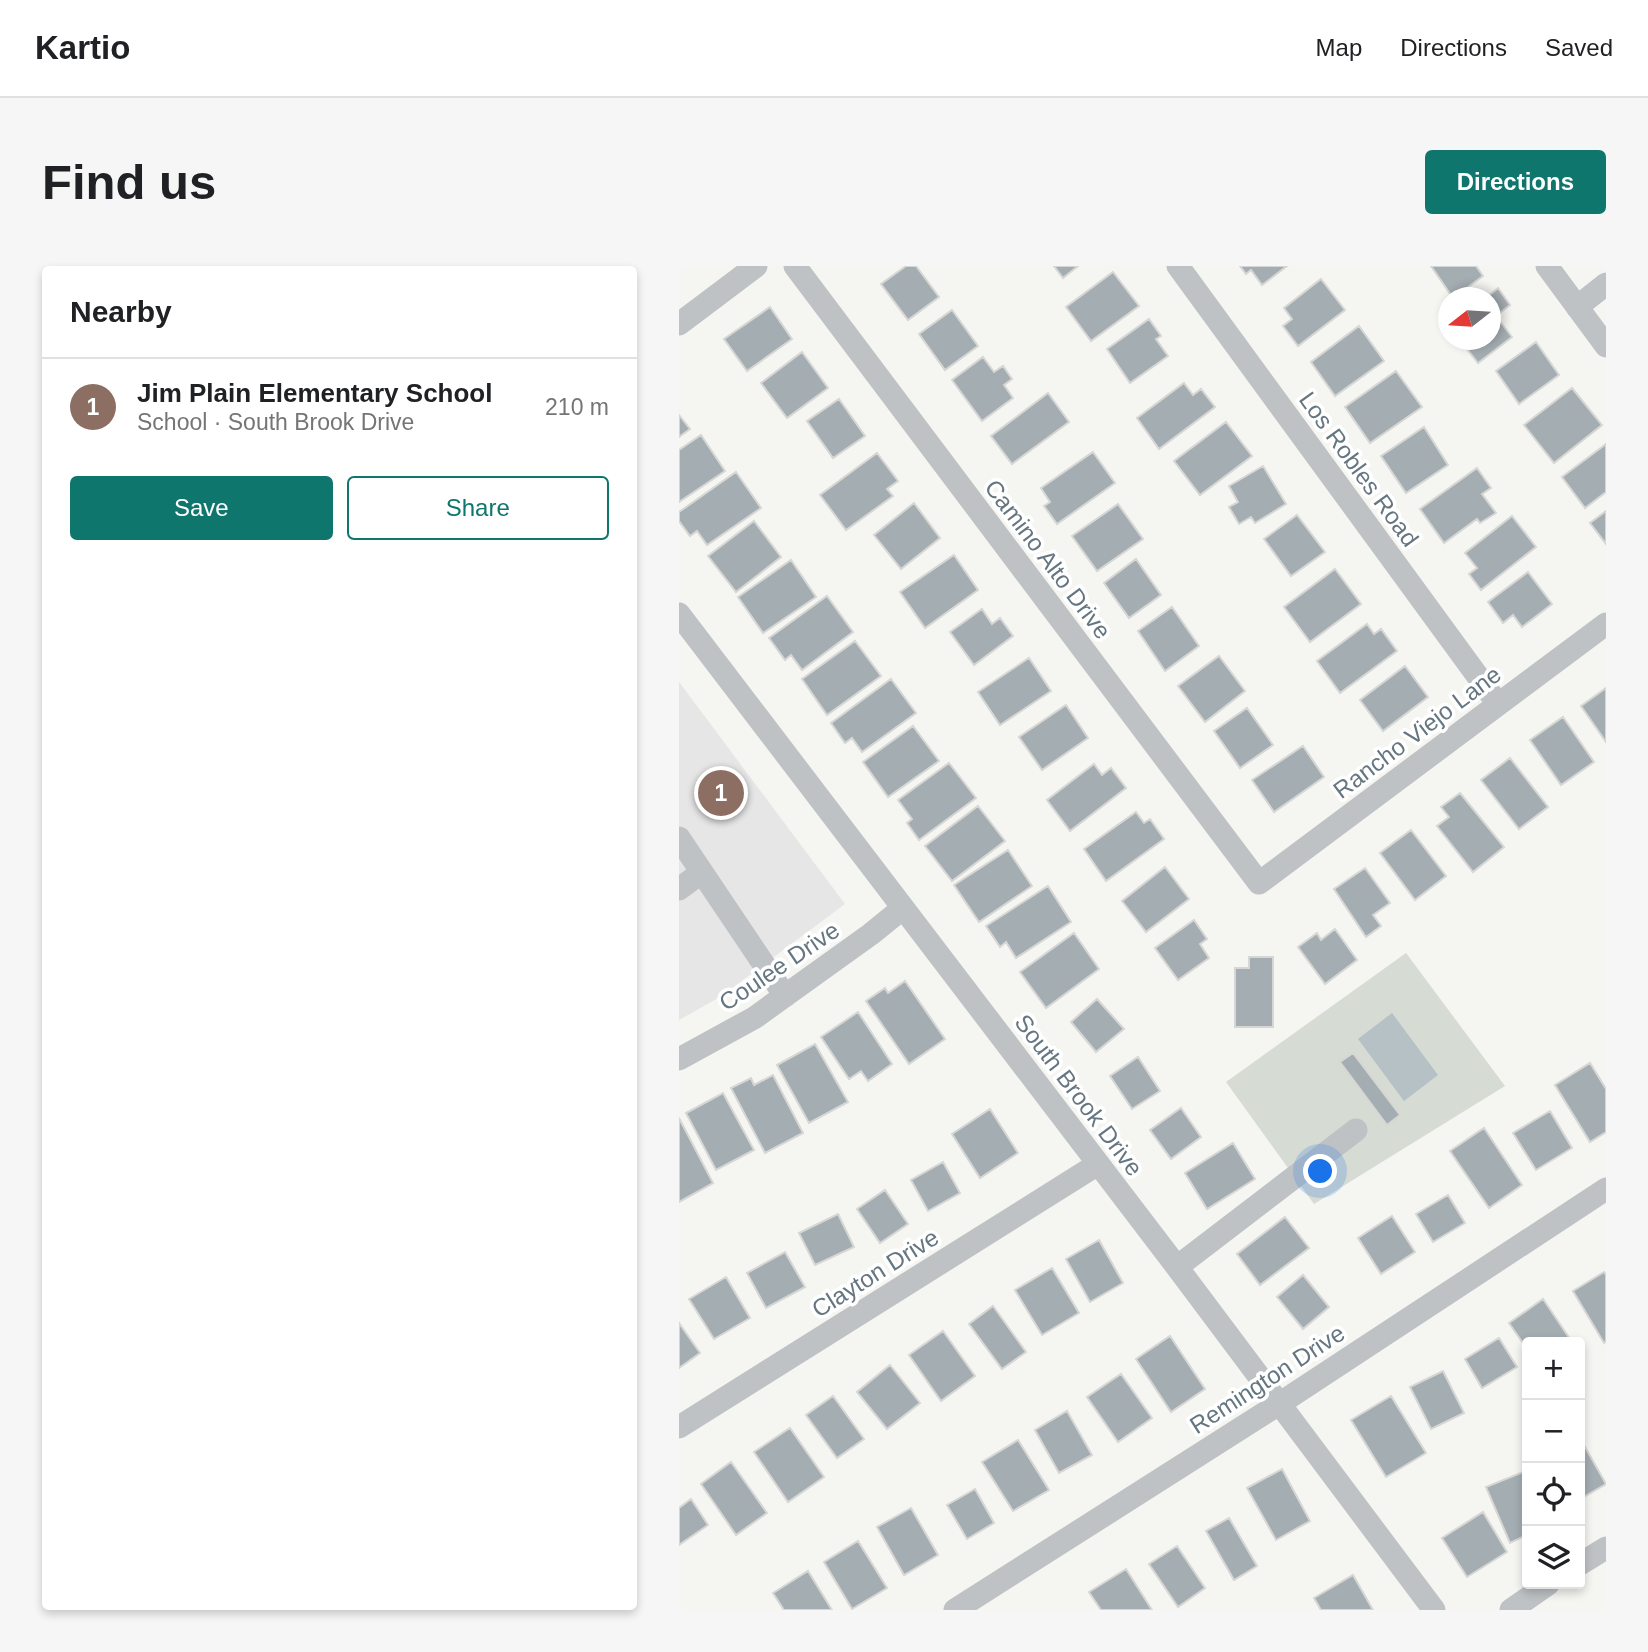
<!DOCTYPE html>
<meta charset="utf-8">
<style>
:root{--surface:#fff;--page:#f6f6f6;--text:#202124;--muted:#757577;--line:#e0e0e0;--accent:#0f766e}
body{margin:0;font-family:Helvetica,sans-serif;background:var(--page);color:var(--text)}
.controls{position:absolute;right:21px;bottom:21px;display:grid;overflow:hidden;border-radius:7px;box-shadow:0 4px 10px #0003}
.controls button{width:63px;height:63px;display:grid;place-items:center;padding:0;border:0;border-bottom:2px solid var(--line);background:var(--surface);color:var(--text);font:35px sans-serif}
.compass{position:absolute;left:759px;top:21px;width:63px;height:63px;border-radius:50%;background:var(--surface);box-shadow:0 4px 10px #0003;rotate:253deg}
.you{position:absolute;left:642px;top:906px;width:24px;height:24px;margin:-18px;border:5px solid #fff;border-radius:50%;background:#1a73e8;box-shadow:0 0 0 10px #1a73e833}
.badge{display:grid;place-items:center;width:46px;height:46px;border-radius:50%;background:var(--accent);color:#fff;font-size:23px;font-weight:700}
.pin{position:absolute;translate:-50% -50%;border:4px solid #fff;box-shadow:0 2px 7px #0006}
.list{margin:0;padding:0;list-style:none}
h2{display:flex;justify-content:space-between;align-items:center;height:91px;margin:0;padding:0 28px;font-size:30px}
h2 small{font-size:23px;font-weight:400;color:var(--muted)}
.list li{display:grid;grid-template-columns:46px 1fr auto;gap:21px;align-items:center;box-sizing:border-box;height:98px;padding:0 28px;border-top:2px solid var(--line)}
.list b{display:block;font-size:26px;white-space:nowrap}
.list p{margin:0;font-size:23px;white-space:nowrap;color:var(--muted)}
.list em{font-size:23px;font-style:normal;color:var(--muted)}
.actions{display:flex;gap:14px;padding:21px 28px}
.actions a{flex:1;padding:16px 0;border:2px solid var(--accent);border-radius:7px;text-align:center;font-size:24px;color:var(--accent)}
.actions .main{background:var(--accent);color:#fff}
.icon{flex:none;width:38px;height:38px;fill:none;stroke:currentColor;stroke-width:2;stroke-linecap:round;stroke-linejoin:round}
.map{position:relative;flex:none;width:927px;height:1344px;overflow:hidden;border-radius:7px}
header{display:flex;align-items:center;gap:42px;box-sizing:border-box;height:98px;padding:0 35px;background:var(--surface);border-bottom:2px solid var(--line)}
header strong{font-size:33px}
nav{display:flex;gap:38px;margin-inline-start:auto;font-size:24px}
.intro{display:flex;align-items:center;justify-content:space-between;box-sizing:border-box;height:168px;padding:0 42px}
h1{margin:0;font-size:49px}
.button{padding:18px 32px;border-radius:7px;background:var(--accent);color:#fff;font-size:24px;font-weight:700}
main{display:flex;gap:42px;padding:0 42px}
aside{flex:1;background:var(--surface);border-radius:7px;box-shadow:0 4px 10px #0003}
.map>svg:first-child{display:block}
</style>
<header>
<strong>Kartio</strong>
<nav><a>Map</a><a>Directions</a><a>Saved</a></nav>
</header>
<div class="intro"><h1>Find us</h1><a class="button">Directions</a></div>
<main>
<aside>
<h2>Nearby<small></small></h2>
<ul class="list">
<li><span class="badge" style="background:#8d6e63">1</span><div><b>Jim Plain Elementary School</b><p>School · South Brook Drive</p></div><em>210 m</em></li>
</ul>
<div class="actions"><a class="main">Save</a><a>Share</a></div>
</aside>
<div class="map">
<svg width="927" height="1344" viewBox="0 0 927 1344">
<rect width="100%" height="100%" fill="#f5f5f1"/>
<path fill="#e5e6e5" d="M0,416l166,222 -125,93 -41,23z"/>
<path fill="#d6dbd3" d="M727,687l99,133 -191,118 -88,-122z"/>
<path fill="#b5c1c5" d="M713,747l46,62 -34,26 -46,-62z"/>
<path fill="#a4adb2" stroke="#d6d6d4" stroke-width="2" d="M227,0h10l23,31 -31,23 -27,-36z
M375,0h24l-15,12z
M561,0h47l-25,19 -11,-15 -5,4z
M752,0h45l7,10 -30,22z
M434,6l26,34 -48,35 -25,-34z
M642,13l24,31 -47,36 -15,-20 9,-7 -8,-11z
M819,22l12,17 -14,11 16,21 -34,26 -18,-23h30v-42h-4z
M91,41l22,32 -45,32 -23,-32z
M273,44l26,36 -33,24 -26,-36z
M470,53l12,17 -5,3 12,17 -38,27 -23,-34z
M680,60l25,35 -49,35 -24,-34z
M857,76l23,33 -40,29 -23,-33z
M123,86l26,36 -41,30 -26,-35z
M304,91l11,15 9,-6 9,13 -8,6 9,13 -31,23 -30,-41z
M717,105l26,36 -52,36 -25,-36z
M505,117l9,12 8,-6 14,18 -56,42 -22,-31z
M893,122l30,37 -48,38 -30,-38z
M369,127l21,29 -57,42 -21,-28z
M160,133l26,37 -32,22 -26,-37z
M0,149l11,14 -11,8z
M547,156l26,34 -52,39 -26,-34z
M745,161l24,38 -42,28 -25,-37z
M22,169l24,36 -46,31v-52z
M927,178v48l-21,16 -23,-31z
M414,186l22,31 -58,41 -13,-18 6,-4 -9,-14z
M198,187l21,28 -11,8 6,7 -47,34 -26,-35z
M584,200l23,38 -31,19 -4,-6 -12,7 -10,-17 9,-5 -9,-16z
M798,202l14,20 -9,6 14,19 -16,10 -3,-4 -33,24 -24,-34z
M57,206l25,36 -54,37 -10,-14 -7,5 -11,-15v-9z
M235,237l26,35 -39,31 -27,-34z
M439,238l25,35 -46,32 -25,-35z
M927,245v33l-16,-21z
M618,249l28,37 -34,24 -27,-37z
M833,250l24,31 -55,43 -12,-16 8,-6 -12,-15z
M75,255l27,36 -45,35 -28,-36z
M275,289l24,35 -53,38 -25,-36z
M457,293l25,36 -32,23 -25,-35z
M112,294l25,37 -53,36 -25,-36z
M656,303l26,35 -51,38 -26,-35z
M849,306l24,32 -30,23 -9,-12 -10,8 -15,-21z
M148,330l26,36 -51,38 -11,-15 -6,5 -16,-22z
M493,341l27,39 -34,25 -27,-40z
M303,343l10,15 8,-6 13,18 -39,29 -24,-33z
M688,358l7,10 7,-5 16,22 -57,42 -23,-32z
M176,375l26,35 -54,39 -25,-36z
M540,390l26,35 -40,31 -27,-36z
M350,392l22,33 -51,34 -22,-33z
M726,400l23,31 -45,34 -23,-31z
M212,413l25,34 -54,39 -10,-14 -7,5 -14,-20z
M927,422v54l-25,-36z
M387,439l22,33 -46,32 -23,-33z
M568,442l26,37 -33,23 -26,-37z
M884,451l31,45 -33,23 -31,-45z
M234,460l26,35 -51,36 -25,-35z
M624,480l21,31 -50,35 -22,-32z
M831,492l38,49 -29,22 -38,-49z
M270,497l27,35 -57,42 -12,-17 5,-4 -14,-19z
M415,498l8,11 9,-7 15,20 -56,43 -23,-31z
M781,527l44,54 -31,25 -36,-46 12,-9 -8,-10z
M299,540l27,35 -53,40 -27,-35z
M457,546l8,11 6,-4 14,20 -58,42 -22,-32z
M732,564l35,46 -31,24 -35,-47z
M329,584l24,36 -53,36 -25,-37z
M486,601l24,32 -43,33 -24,-31z
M686,602l25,35 -17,12 8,11 -15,11 -32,-48z
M369,620l23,36 -55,36 -10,-16 -6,5 -14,-21z
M515,654l13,19 -7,5 9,14 -31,22 -23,-32z
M656,663l22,31 -32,24 -27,-37 19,-14 4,7z
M395,667l25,36 -53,39 -26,-36z
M570,691h24v70h-38v-59h14z
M226,715l40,58 -36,25 -43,-63 19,-13 3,5z
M418,733l27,30 -28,23 -25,-30z
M179,746l34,52 -24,17 -7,-10 -12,8 -28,-42z
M136,778l33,58 -39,21 -32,-58z
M674,787l47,62 -13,10 -47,-63z
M459,791l22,34 -28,18 -22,-33z
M911,797l16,26v43l-16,10 -35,-57z
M94,809l30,58 -38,20 -34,-65 20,-10 3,7z
M44,827l31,57 -38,20 -30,-57z
M502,842l20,29 -30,22 -21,-29z
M311,843l28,44 -38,25 -28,-44z
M871,845l22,37 -36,22 -23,-37z
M0,852l34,65 -34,19z
M805,862l38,57 -33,23 -39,-57z
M554,877l22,36 -48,30 -22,-36z
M264,896l17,31 -32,18 -17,-31z
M206,924l23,34 -28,19 -23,-34z
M769,929l17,28 -32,19 -17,-28z
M159,948l16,33 -39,18 -16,-32z
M713,950l23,36 -34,22 -23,-36z
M606,951l24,31 -49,37 -23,-31z
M420,974l24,43 -33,19 -24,-43z
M106,986l20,35 -39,21 -19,-35z
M373,1002l27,45 -37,22 -27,-45z
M925,1006l2,3v66l-2,2 -31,-52z
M624,1009l26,32 -26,22 -26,-32z
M47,1011l24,41 -36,21 -25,-40z
M864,1033l29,43h-45v7l-18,-26z
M314,1040l33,46 -24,17 -33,-45z
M0,1057l21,30 -21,15z
M264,1065l32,45 -34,25 -32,-46z
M491,1070l35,53 -34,23 -35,-53z
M820,1072l18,29 -35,21 -17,-29z
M211,1099l30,38 -33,26 -30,-37z
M764,1105l21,42 -33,16 -21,-42z
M442,1108l31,44 -34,24 -31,-45z
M154,1130l31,43 -27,19 -31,-43z
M712,1130l35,57 -40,24 -35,-57z
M388,1145l25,44 -33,18 -24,-43z
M111,1162l34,49 -36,25 -34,-50z
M901,1172l26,46 -26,15z
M339,1174l31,50 -36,21 -31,-49z
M52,1196l36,51 -31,22 -35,-51z
M603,1203l28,52 -34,19 -29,-52z
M844,1206l4,10v53l-17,8 -24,-56z
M296,1223l19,34 -27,16 -20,-34z
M12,1233l17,26 -29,20v-37z
M232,1242l27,47 -34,20 -27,-48z
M804,1246l24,40 -40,25 -25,-39z
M550,1252l28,48 -23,14 -28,-49z
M179,1275l29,47 -35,21 -28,-47z
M498,1280l28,42 -27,19 -29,-43z
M447,1303l26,41h-51l-12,-18z
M129,1305l24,39h-48l-11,-17z
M674,1309l20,35h-52l-7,-12z"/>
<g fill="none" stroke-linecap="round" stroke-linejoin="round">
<path stroke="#bec2c5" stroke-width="23" d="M116,0l464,617 347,-259
M499,0l320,438
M868,0l59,80
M898,41l29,-23
M0,58l77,-58
M0,348l498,653 257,343
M0,572l106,158
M0,623l23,-17
M0,793l75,-41 117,-84 32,-26
M498,1001l179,-137
M0,1161l419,-263
M901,1298l26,-16
M276,1344l324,-206 327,-215
M832,1344l37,-26"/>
</g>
<g text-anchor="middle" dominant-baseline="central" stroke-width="7" stroke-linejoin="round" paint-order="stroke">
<g font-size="24" fill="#657681" stroke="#fff">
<text transform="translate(680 203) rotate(54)">Los Robles Road</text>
<text transform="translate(369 293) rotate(53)">Camino Alto Drive</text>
<text transform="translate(738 466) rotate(-37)">Rancho Viejo Lane</text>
<text transform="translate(100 700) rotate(-34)">Coulee Drive</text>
<text transform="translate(400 829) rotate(53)">South Brook Drive</text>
<text transform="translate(196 1007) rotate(-32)">Clayton Drive</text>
<text transform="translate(588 1113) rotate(-33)">Remington Drive</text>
</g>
</g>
</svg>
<div class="controls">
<button>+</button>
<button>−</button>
<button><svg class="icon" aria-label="locate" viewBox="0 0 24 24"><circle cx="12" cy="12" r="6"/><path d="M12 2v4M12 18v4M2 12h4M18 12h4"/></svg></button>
<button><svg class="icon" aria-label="layers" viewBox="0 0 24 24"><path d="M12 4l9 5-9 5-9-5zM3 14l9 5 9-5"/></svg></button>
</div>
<svg class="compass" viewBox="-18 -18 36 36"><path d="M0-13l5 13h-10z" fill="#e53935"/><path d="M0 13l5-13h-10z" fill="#757577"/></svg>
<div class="you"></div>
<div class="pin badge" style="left:42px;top:527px;background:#8d6e63">1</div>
</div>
</main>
